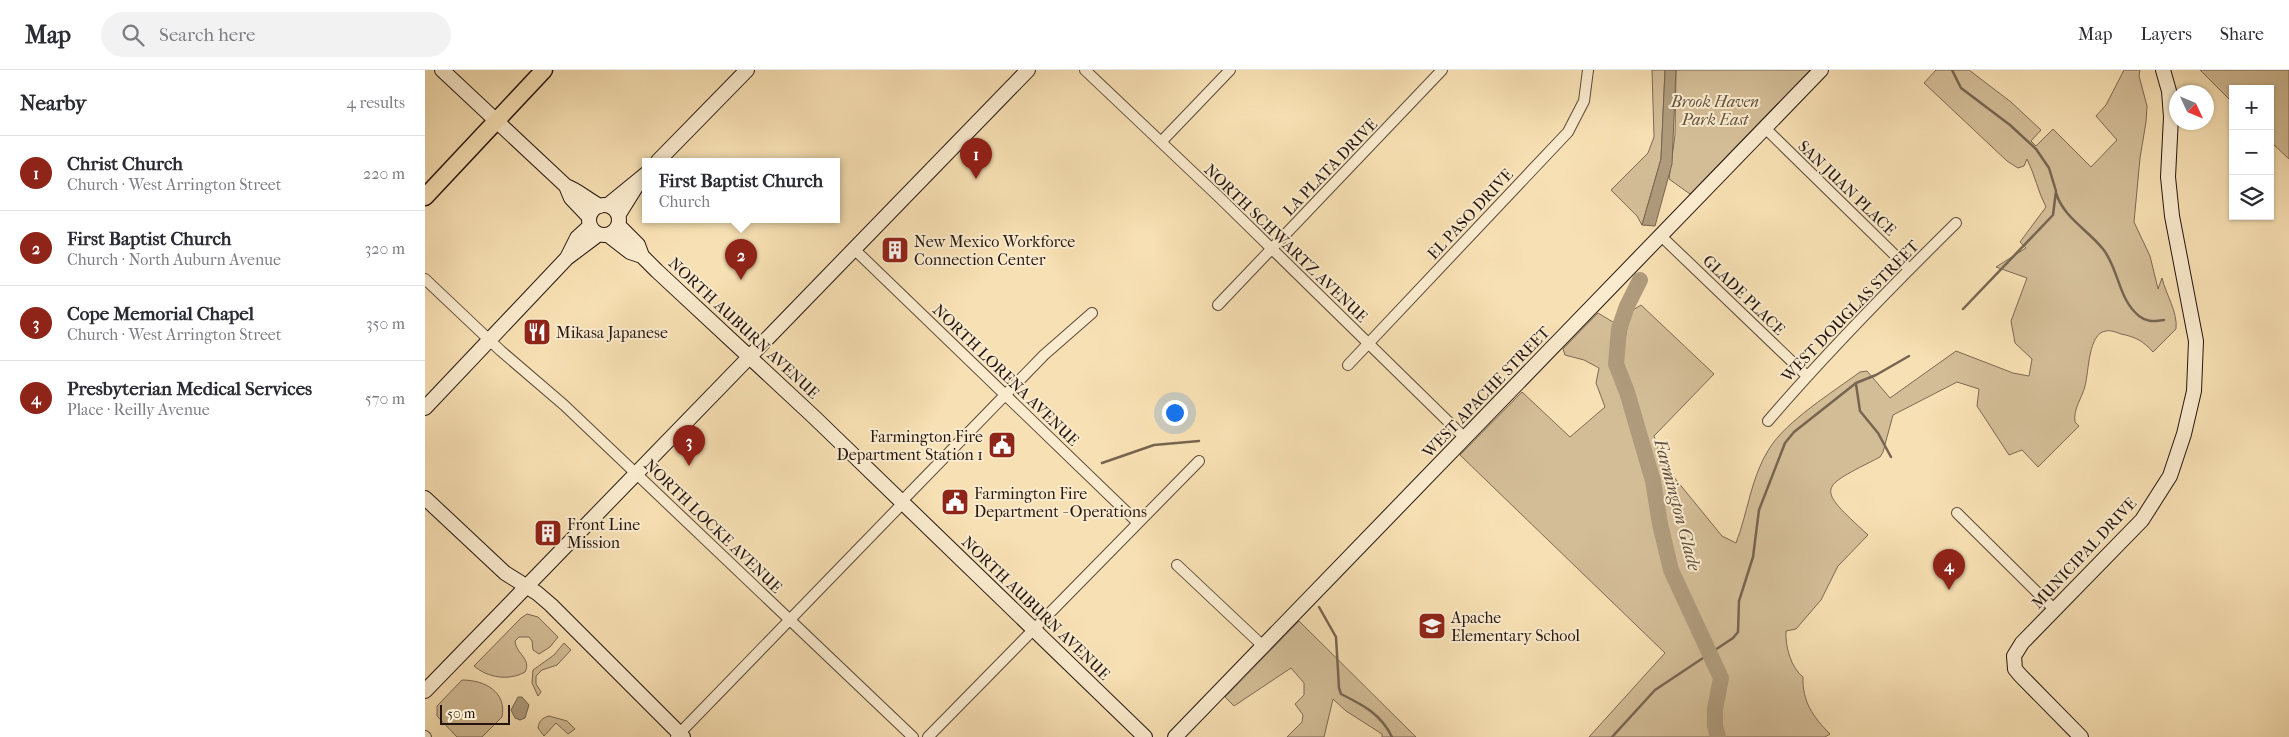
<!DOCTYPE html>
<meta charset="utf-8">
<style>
:root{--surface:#fff;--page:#f2f2f3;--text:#2b2b33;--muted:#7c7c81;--line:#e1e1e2;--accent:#8f2418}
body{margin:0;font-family:"IM FELL French Canon",serif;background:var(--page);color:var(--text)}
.controls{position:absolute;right:15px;top:15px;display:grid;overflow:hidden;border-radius:0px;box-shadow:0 1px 4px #0004}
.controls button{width:45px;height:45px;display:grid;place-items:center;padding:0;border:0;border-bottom:1px solid var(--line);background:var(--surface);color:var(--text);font:25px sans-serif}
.compass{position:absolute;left:1744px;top:15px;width:45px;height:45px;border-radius:50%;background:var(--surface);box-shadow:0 1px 4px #0004;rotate:134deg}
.scale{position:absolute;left:15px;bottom:12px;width:70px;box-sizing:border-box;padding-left:5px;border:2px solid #241510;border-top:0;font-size:14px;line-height:18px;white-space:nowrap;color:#241510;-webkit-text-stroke:4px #faebce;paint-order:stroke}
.you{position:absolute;left:749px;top:342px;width:18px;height:18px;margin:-12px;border:4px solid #fff;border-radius:50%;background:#1a73e8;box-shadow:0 0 0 8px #1a73e833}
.badge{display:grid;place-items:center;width:32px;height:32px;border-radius:50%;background:var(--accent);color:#fff;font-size:16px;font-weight:700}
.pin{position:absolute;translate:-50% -41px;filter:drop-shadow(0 1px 2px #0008)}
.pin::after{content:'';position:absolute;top:26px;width:18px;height:15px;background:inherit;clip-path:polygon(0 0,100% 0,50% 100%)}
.popup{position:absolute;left:217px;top:88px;width:198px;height:65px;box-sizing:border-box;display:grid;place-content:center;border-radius:0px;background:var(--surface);filter:drop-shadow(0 1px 4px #0005);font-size:16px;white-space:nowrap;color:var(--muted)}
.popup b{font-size:19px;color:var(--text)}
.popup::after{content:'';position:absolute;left:50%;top:100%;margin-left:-10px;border:10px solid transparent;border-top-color:var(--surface)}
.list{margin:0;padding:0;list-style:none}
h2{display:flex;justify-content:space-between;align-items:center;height:65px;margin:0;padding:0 20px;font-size:21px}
h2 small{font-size:16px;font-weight:400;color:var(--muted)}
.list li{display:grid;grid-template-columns:32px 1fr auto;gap:15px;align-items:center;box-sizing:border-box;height:75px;padding:0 20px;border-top:1px solid var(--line)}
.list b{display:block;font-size:19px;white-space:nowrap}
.list p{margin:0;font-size:16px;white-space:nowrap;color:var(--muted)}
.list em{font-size:16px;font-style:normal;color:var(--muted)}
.icon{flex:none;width:28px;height:28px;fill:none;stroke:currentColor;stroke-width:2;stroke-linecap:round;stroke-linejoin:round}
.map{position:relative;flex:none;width:1864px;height:667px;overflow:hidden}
header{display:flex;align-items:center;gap:30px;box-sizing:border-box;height:70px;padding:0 25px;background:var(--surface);border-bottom:1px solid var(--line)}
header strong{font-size:24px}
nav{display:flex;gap:28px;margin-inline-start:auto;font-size:18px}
.search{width:350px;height:45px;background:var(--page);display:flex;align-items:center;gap:12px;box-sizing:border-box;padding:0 18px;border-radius:28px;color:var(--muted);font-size:19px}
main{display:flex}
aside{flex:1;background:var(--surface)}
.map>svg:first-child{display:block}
</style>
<header>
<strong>Map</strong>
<div class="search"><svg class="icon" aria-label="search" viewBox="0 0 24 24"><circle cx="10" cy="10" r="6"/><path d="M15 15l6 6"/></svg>Search here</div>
<nav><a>Map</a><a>Layers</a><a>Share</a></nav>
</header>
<main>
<aside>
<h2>Nearby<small>4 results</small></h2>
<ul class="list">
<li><span class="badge">1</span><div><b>Christ Church</b><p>Church · West Arrington Street</p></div><em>220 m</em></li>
<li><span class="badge">2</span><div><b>First Baptist Church</b><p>Church · North Auburn Avenue</p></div><em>320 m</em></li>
<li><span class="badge">3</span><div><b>Cope Memorial Chapel</b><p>Church · West Arrington Street</p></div><em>350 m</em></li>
<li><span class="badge">4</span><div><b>Presbyterian Medical Services</b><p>Place · Reilly Avenue</p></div><em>570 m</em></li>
</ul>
</aside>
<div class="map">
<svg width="1864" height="667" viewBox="0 0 1864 667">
<rect width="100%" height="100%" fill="#f7e0b3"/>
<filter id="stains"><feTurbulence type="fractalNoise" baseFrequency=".004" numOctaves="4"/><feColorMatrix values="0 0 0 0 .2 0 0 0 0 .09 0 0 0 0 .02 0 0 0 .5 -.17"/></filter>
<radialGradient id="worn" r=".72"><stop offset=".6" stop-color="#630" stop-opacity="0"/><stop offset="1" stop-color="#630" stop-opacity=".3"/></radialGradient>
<path fill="#d3bd97" stroke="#7c6954" d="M1227,0h13l-4,89 -19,66 -5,-9 -26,-26 37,-37 6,-16z
M1251,0h134l-120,124 -21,-15 6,-44z
M1511,0h33l42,32 30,28 -10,11 5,5 17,-17 38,38 26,-27 -21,-24 10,-11 18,-35h16l-1,6 8,30 -1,16 -6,36 -6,64 16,34 8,33 4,-11c4,17 16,34 14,51l-23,23c-10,-11 -17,-15 -32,-18 -5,-2 -11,-4 -15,-3 -18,2 -17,41 -21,55 -3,12 -12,23 -10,36l4,4 -41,41 -16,-17 -13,5 -32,-49 2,-17 -22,-7 -64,33 -10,37 -3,5c-62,32 -65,29 -12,78l-30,31 -17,34 -25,29 -10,2c-1,15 5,37 17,46 -1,24 10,40 27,57l-5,3h-105l-2,-24 8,-30v-11l-23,-39 -32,-64 -10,-46 -6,-43 -14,-46 -7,-37 -13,-33 6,-36 6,-18 8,-5 73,69 -60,62 10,29 58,71 14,7c12,-31 15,-66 33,-94 17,-28 64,-57 91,-77l7,-1 23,27 66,-47 57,22 16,3 3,-17 -17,-16 -4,-22 16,-43 -31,-11 30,-19 -6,-6 26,-35c-8,-15 -11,-32 -19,-48l-3,7 -6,2 -11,-7 -83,-78z
M1775,0h89v89l-19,-18v-52h-37v14z
M1173,243l15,9 6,-4 -7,28 -1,22 13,21 6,27 21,66 19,94 19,35 9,27 19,33 1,13 -8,43 3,10h-124l76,-84 -205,-198 62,-63 48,45 35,-30 -9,-24 3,-15 -15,-8 -19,-5 -2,-6z
M102,544l11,3 20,20 -8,10 -11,7 -6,-4 -1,-9 -3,-4h-10l-4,4c1,13 17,18 10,31 -16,9 -37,6 -51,-6l47,-48z
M874,551l117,116h-34v-3l-36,-23 -13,-12 -9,38h-37l15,-15 1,-7 -8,-11 9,-9v-12l-13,-15 -57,38 -9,-9z
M139,573l7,7 -14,15 -15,5 -6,6v8l5,8 -3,4 -6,-13 1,-13 21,-15z
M37,610c23,0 45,12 40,37l-20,20h-25l-20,-21v-10z
M124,646l18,5 8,8 -7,5 -12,-11 -12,13 -6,-8c1,-7 4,-10 11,-12z"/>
<path fill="#af9b7c" stroke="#776551" d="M1240,0h11l-4,94 -17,62 -13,-1 19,-66z
M93,627h4l7,8 -4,13 -5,2 -5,-2 -4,-8z"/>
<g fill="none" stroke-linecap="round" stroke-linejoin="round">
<path stroke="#776551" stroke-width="2.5" d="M1527,0l9,18 49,37 26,24 13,19 7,23 -3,24 -90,94
M1631,123c8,25 31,36 47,56 16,20 15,50 36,67 9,7 15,5 25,4
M1431,314l4,27 18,22 13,24
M677,393l52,-18 45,-4
M894,537l17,30 3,51 2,6c22,11 40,20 51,43
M1187,667l43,-47 78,-52 5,-6 1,-31 14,-44 6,-47 26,-67 9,-11 62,-49 20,-8 33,-19"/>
<path stroke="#af9b7c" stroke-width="16" d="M1215,210l-13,26 -8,23 -3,35 11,28 26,89 7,43 11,46 50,108 -6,31v17l3,11"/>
<defs>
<path id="street" d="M660,0l135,128 245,240
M1340,58l144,141
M736,72l69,-72
M1236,166l146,140
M429,179l283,273
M0,209l76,72 63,54 349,332
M793,235l224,-235
M923,295l220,-233 16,-31 4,-31
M1343,351c59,-69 123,-134 188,-198
M476,432l143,-147 48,-42
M1532,443l98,97
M752,495l86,81
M0,666l1,1
M251,667l227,-234
M503,667l271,-276"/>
<path id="secondary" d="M17,0l124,116 5,12 18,19
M233,91l89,-91
M141,116c13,5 22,14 34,20
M164 150a15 15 0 1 1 30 0a15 15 0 1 1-30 0Z
M183,135l38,-31
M194,144l20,-32
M193,155l20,20 4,11 15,15 157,146 331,320
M183,165l22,17 12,4
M142,188l10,-20 13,-12
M0,338l142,-150 32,-24
M0,428l80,75 32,20 14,12 132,132
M0,621l603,-621
M750,667l646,-667
M1656,667l-61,-62 -5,-6 -1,-13 8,-13 120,-123 28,-44 14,-42 10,-43 2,-50 -24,-125 -4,-39 3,-60 -2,-26 -6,-21"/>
<path id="primary" d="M0,127l119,-127"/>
</defs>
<use href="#street" stroke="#594839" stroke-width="12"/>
<use href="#secondary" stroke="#241510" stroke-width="16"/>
<use href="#primary" stroke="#241510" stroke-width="19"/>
<use href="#street" stroke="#faebce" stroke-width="10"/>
<use href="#secondary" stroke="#faebce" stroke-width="14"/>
<use href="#primary" stroke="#f7e0b3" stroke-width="16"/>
</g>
<defs>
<symbol id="building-square" viewBox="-11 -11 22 22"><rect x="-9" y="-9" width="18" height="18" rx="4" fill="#8f2418" stroke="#faebce"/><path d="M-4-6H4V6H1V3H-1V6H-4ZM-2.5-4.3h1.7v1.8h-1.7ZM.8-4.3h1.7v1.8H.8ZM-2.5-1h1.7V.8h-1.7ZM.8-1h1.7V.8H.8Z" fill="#fff"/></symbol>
<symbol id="restaurant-square" viewBox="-11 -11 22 22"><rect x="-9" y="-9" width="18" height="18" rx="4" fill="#8f2418" stroke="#faebce"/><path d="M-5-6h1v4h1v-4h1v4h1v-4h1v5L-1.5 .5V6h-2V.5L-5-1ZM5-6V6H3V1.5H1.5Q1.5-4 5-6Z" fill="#fff"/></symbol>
<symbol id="civic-square" viewBox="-11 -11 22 22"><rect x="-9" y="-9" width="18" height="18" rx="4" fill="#8f2418" stroke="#faebce"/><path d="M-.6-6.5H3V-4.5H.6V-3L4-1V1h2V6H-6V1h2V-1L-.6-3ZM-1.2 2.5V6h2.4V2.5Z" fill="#fff"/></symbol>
<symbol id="school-square" viewBox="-11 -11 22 22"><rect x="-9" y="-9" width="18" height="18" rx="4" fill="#8f2418" stroke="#faebce"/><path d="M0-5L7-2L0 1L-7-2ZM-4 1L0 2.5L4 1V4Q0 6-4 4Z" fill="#fff"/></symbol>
</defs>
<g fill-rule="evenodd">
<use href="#building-square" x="454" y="164" width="32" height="32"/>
<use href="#restaurant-square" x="96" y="246" width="32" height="32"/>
<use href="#civic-square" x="561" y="359" width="32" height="32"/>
<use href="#civic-square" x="514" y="416" width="32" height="32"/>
<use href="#building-square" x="107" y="447" width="32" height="32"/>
<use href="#school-square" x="991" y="540" width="32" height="32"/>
</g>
<g text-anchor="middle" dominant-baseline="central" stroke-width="4" stroke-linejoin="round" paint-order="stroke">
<g font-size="16" font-style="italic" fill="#61503f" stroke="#faebce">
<text x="1290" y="31">Brook Haven<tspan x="1290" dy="18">Park East</tspan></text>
</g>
<g font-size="16" fill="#241510" stroke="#faebce">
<text transform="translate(905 97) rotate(-46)">LA PLATA DRIVE</text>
<text transform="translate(1422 118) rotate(44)">SAN JUAN PLACE</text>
<text transform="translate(1045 144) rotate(-47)">EL PASO DRIVE</text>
<text transform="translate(861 173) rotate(44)">NORTH SCHWARTZ AVENUE</text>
<text transform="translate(1319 225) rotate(44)">GLADE PLACE</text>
<text transform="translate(1425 241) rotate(-46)">WEST DOUGLAS STREET</text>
<text transform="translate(319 258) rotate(43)">NORTH AUBURN AVENUE</text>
<text transform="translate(581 305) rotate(44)">NORTH LORENA AVENUE</text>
<text transform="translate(1061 322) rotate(-46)">WEST APACHE STREET</text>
<text transform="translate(288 456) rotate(44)">NORTH LOCKE AVENUE</text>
<text transform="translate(1659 483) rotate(-47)">MUNICIPAL DRIVE</text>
<text transform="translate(611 538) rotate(44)">NORTH AUBURN AVENUE</text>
</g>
<g font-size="16" fill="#241510" stroke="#faebce" text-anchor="start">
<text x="489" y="171">New Mexico Workforce<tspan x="489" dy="18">Connection Center</tspan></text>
<text x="131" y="262">Mikasa Japanese</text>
<text x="558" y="366" text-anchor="end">Farmington Fire<tspan x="558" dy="18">Department Station 1</tspan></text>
<text x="549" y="423">Farmington Fire<tspan x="549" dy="18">Department - Operations</tspan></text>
<text x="142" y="454">Front Line<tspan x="142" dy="18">Mission</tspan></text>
<text x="1026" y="547">Apache<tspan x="1026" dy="18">Elementary School</tspan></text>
</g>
<g font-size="18" font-style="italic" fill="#5c4b3b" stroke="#faebce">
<text transform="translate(1252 435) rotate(75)">Farmington Glade</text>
</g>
</g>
<rect width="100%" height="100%" filter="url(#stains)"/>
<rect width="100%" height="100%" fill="url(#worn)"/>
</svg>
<div class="controls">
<button>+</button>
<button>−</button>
<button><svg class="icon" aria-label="layers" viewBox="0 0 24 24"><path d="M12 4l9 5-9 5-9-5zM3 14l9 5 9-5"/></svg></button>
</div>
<svg class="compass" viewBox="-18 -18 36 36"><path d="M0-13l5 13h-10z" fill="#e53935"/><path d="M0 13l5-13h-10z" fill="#7c7c81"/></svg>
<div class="scale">50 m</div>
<div class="you"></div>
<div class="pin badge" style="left:551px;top:109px">1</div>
<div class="pin badge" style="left:316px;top:210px">2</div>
<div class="popup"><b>First Baptist Church</b>Church</div>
<div class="pin badge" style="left:264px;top:396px">3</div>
<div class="pin badge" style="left:1524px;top:520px">4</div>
</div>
</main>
